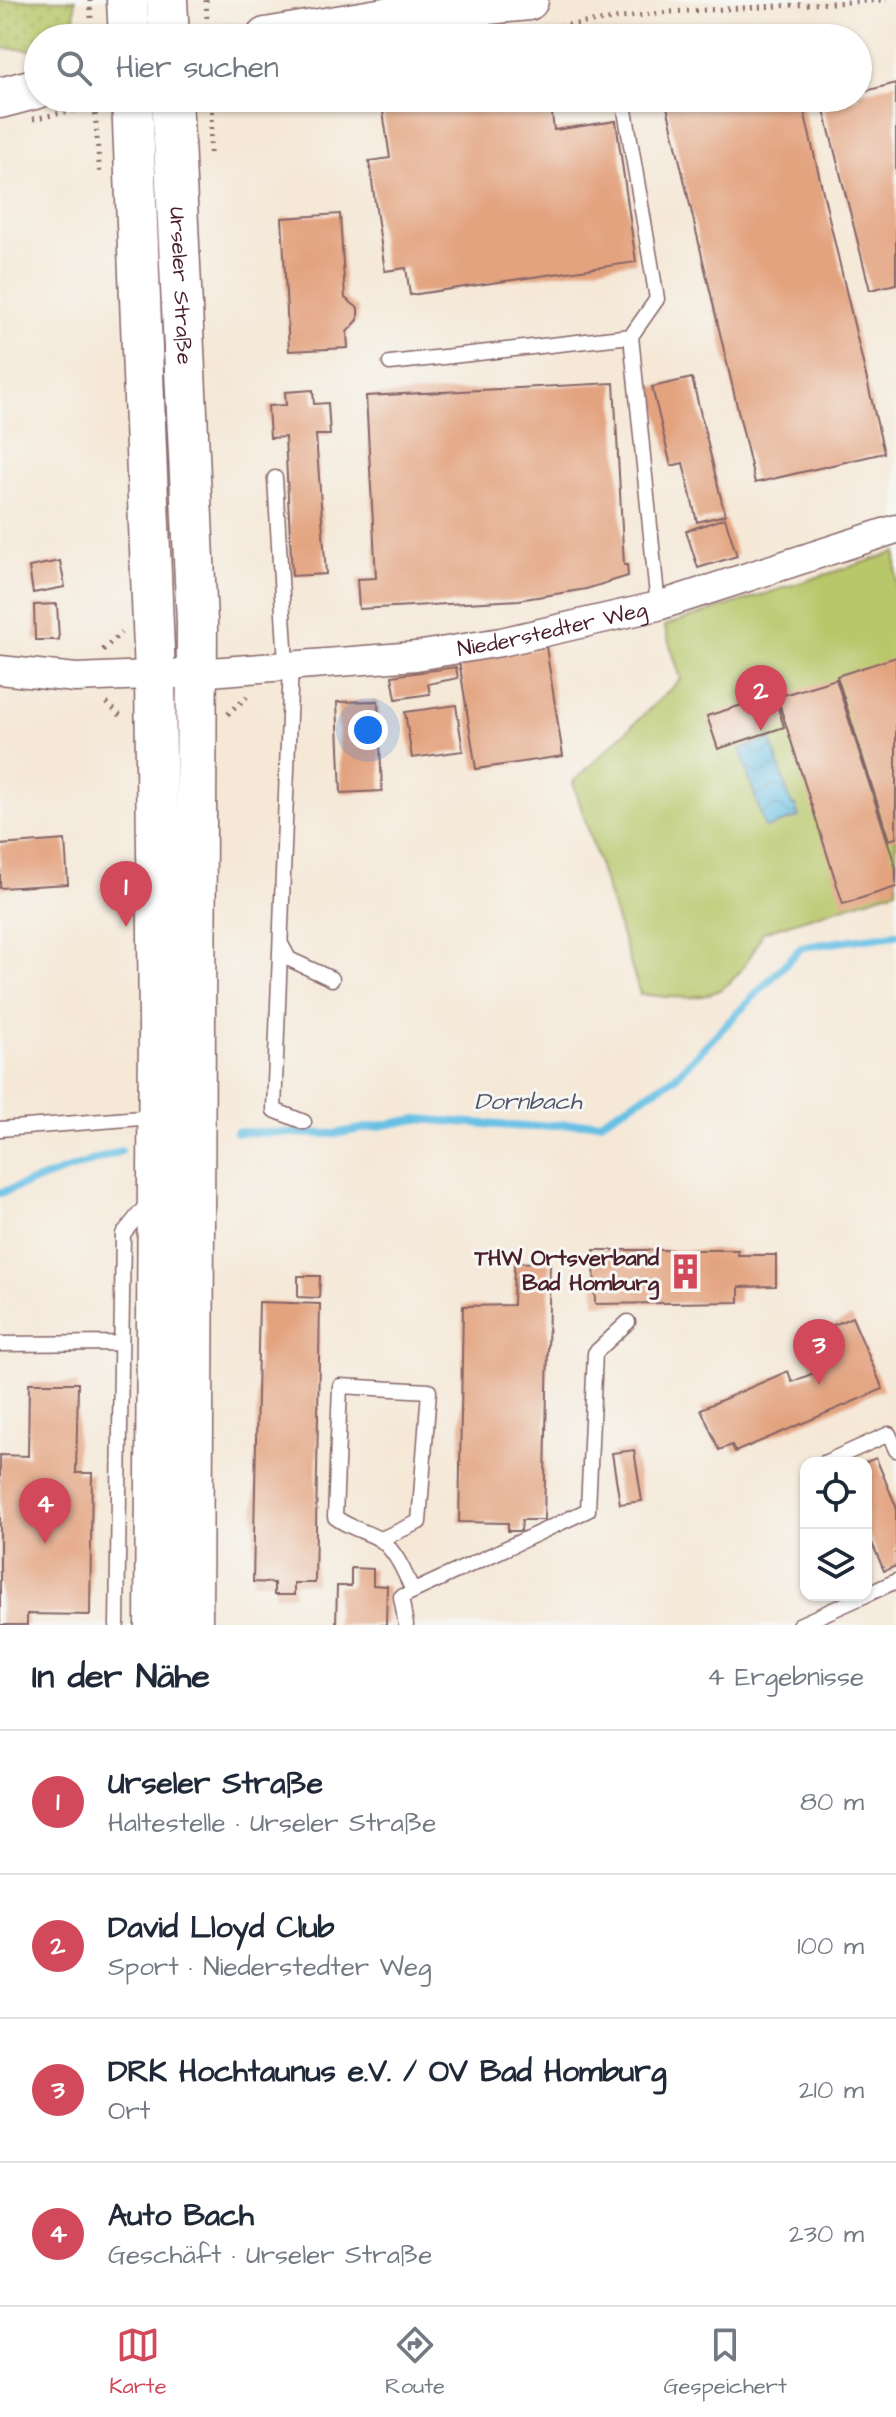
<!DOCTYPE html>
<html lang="de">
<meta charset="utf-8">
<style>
:root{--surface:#fff;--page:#f2f2f3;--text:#1f2937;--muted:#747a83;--line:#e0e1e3;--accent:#d1495b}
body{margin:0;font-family:"Architects Daughter",sans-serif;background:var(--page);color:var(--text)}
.controls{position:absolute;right:24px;bottom:24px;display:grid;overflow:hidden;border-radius:16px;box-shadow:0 2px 6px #0004}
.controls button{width:72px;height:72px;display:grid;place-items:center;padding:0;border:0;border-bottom:2px solid var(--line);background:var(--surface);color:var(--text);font:40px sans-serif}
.you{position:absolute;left:368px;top:730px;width:28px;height:28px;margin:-20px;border:6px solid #fff;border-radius:50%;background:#1a73e8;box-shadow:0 0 0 12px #1a73e833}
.badge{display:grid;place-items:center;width:52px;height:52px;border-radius:50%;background:var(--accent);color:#fff;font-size:26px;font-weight:700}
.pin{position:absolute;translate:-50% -66px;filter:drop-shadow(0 2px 4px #0008)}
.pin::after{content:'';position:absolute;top:42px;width:28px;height:24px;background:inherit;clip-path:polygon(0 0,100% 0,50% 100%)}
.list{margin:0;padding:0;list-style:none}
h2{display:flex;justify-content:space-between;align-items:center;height:104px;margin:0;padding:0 32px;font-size:34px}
h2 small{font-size:26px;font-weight:400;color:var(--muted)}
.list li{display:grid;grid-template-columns:52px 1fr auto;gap:24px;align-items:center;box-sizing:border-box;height:144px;padding:0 32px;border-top:2px solid var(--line)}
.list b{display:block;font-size:30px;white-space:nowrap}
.list p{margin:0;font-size:26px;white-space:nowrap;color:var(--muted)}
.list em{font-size:26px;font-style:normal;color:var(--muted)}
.icon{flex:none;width:44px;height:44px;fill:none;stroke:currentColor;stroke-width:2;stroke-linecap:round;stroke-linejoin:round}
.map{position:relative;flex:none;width:896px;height:1625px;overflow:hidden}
.search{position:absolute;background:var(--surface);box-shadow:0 2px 6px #0004;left:24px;right:24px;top:24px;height:88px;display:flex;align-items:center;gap:20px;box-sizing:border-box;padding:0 28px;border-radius:44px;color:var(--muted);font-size:30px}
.sheet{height:680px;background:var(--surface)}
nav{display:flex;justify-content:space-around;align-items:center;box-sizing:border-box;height:112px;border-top:2px solid var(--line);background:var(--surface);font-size:22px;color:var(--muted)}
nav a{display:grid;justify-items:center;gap:4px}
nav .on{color:var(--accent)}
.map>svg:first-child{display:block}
</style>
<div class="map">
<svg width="896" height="1625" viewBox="0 0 896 1625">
<defs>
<pattern id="grass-dots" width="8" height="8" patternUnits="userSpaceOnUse" patternTransform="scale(2)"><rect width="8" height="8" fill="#b8c76a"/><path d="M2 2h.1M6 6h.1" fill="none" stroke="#a0aa5c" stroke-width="1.8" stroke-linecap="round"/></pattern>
<pattern id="water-waves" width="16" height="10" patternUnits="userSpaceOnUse" patternTransform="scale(2)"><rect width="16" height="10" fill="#67c0e5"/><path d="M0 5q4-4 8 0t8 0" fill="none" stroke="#579bba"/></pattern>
</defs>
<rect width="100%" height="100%" fill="#f6f6f2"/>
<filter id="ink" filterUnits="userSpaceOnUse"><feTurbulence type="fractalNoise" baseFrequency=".0125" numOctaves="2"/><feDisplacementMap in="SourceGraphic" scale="16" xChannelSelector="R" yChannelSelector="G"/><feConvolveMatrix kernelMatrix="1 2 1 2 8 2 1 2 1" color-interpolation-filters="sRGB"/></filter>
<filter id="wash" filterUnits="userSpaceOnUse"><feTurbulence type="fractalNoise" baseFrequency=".006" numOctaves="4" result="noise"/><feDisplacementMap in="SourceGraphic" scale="32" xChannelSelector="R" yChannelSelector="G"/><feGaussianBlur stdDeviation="1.8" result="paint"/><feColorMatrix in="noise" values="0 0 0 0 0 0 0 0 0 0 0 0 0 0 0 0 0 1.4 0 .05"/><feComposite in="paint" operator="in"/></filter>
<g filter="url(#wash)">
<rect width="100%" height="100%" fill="#f5e8d7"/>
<path fill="url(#grass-dots)" stroke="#81734a" stroke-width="2" d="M0,0h75l-1,38h-36v12l-38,-2z"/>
<path fill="#b8c76a" stroke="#81734a" stroke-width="2" d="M896,552v338l-133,42c-32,67 -52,71 -123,62l-67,-212 108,-103 -17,-53z"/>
<path fill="url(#water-waves)" stroke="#587088" stroke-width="2" d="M771,740l21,66 3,-1 4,12 -34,11 -25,-79z"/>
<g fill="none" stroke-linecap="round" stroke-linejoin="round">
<path stroke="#67c0e5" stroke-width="8" d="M237,1132l97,2 83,-15 109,8 74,-5 74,-44 128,-131 94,-13
M0,1193l121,-42"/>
</g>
<g id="blocks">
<path fill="#e3a37f" d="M896,83v201l-26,6 -48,-188 36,-4v-5z
M381,98h169l4,32 62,-9 20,141 -226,33 -4,-27 -21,3 -16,-110 21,-3z
M665,98h136l83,355 -129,30z
M340,214l5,84 13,10v12l-11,12 1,16 -59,3 -7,-133z
M692,378l33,137 -28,7 -14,-59 -12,3 -19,-79z
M614,383l10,182h3l1,11 -42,13 -67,11 -160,9 -2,-30 19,-1 -10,-182z
M313,390l1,14 14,-1 2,32h-14l10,139 -34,2 -7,-139 -15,1 -2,-32 18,-1 -1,-13z
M725,518l12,38 -39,12 -12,-37z
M60,561l5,26 -32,6 -4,-26z
M57,604l2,36h-24l-1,-35z
M546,647l17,109 -87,13 -17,-108z
M896,657v181l-7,2 -52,-164z
M456,667l2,11 -30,6 2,10 -34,5 -4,-23z
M836,679l60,189v19l-53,17 -66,-207z
M774,695l10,32 -66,22 -11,-33z
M378,701l4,90 -41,2 -4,-91z
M456,705l7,46 -51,7 -7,-46z
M65,840l3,44 -68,4v-43z
M594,1250h144v5h38v31l-37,1v15l-144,2z
M550,1262l-6,258h-22l-1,11h-13v-8l-49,-1 4,-216 50,-1 1,-42z
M298,1276h22l-1,22 -21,-1z
M259,1302l61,2 -5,279h-21v12h-20v-12l-21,-1z
M852,1317l31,72 -148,63 -3,-7 -13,5 -18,-41 87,-38 4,11 22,-9 -11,-26 27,-12 -3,-7z
M29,1383h49l-2,90h16l-2,142 -63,-1v11h-27v-170l28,1z
M634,1450l8,51 -22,3 -8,-51z
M876,1458l20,48v60l-12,5 -18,-42v-67z
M351,1568l22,1v16l14,1 -1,39h-50l1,-39h14z"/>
</g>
</g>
<g filter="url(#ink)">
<use href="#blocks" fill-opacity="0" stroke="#866567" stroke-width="2"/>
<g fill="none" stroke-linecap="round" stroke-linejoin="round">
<defs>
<path id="lane" d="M623,98l34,201 -26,37 27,270
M390,363l241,-27
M275,478l11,186
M291,664l-17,446 30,12
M281,944l8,15 43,20
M0,1129l154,-12
M0,1344l121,-1
M824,1463l65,-29 7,16
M381,1539l38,-17 10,-131 -89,-5 -5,131c15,12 37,16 47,24 15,12 23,33 31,50
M866,1595l30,-14
M117,1625l6,-391 25,-31
M406,1625l-5,-28 187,-87 7,-157 33,-31
M799,1625l67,-30"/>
<g id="street">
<path id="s1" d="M0,670l76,8 121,-5 219,-17 85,-14 157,-36 238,-77"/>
</g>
<g id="secondary">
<path d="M127,0l2,38"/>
<path d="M167,0l2,38"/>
<path d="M266,38l173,-29 89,-9"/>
<path d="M0,98l38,-10"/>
<path d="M132,98l23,577 4,349 -4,601"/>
<path id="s2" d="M172,98l25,524 -5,1003"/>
</g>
</defs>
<use href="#lane" stroke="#866567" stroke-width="17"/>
<use href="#street" stroke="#866567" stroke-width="31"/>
<use href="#secondary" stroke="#866567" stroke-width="43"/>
<path stroke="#866567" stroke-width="5" stroke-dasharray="2 6" stroke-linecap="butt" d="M90,0l2,38
M206,0l2,38
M544,28l125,-16 218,-12
M94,98l6,79
M210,153l2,-55
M103,650l18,-17
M107,703l16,15
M228,714l19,-17"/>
<use href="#lane" stroke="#fff" stroke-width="14"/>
<use href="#street" stroke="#fff" stroke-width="28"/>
<use href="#secondary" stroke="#fff" stroke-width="40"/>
<path stroke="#866567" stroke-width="5" stroke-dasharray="2 6" stroke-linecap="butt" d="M33,119l100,-21"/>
</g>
</g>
<defs>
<symbol id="building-bare" viewBox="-9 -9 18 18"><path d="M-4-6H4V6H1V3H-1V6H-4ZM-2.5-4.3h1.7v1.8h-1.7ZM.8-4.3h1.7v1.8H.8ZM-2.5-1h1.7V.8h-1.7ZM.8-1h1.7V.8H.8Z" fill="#d1495b" stroke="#f6f6f2" stroke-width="2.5" paint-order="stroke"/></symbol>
</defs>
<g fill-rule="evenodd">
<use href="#building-bare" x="660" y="1246" width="51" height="51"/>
</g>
<g text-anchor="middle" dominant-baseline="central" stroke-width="6" stroke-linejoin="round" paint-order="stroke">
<g font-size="22" fill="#4a1f2b" stroke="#f6f6f2">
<text stroke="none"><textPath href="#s2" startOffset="188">Urseler Straße</textPath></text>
<text stroke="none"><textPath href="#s1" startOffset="556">Niederstedter Weg</textPath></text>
</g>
<g font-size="22" font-weight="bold" fill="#4a1f2b" stroke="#f6f6f2" text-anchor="end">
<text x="659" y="1258">THW Ortsverband<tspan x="659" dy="25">Bad Homburg</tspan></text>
</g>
<g font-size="24" font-style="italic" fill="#54576c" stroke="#f6f6f2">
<text x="528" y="1102">Dornbach</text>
</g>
</g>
</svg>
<div class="controls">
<button><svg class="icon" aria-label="locate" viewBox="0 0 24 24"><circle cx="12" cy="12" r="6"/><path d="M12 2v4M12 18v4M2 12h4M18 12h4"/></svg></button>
<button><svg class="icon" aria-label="layers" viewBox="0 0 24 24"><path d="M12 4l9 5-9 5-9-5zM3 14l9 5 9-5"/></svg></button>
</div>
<div class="you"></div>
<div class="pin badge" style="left:126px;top:927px">1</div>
<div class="pin badge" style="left:761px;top:731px">2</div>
<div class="pin badge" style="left:819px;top:1385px">3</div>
<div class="pin badge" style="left:45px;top:1544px">4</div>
<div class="search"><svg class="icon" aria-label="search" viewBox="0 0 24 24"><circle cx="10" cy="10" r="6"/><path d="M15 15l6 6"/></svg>Hier suchen</div>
</div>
<section class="sheet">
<h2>In der Nähe<small>4 Ergebnisse</small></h2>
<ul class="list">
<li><span class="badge">1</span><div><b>Urseler Straße</b><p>Haltestelle · Urseler Straße</p></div><em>80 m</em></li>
<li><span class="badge">2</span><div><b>David Lloyd Club</b><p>Sport · Niederstedter Weg</p></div><em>100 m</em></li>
<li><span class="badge">3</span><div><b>DRK Hochtaunus e.V. / OV Bad Homburg</b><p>Ort</p></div><em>210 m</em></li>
<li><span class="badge">4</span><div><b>Auto Bach</b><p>Geschäft · Urseler Straße</p></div><em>230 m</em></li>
</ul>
</section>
<nav>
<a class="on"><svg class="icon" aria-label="map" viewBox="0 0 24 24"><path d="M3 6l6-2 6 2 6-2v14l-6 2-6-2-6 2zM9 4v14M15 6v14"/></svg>Karte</a>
<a><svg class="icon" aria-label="directions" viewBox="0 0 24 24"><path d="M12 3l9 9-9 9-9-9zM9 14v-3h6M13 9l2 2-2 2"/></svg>Route</a>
<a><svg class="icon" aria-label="saved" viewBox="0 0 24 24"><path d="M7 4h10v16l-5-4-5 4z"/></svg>Gespeichert</a>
</nav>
